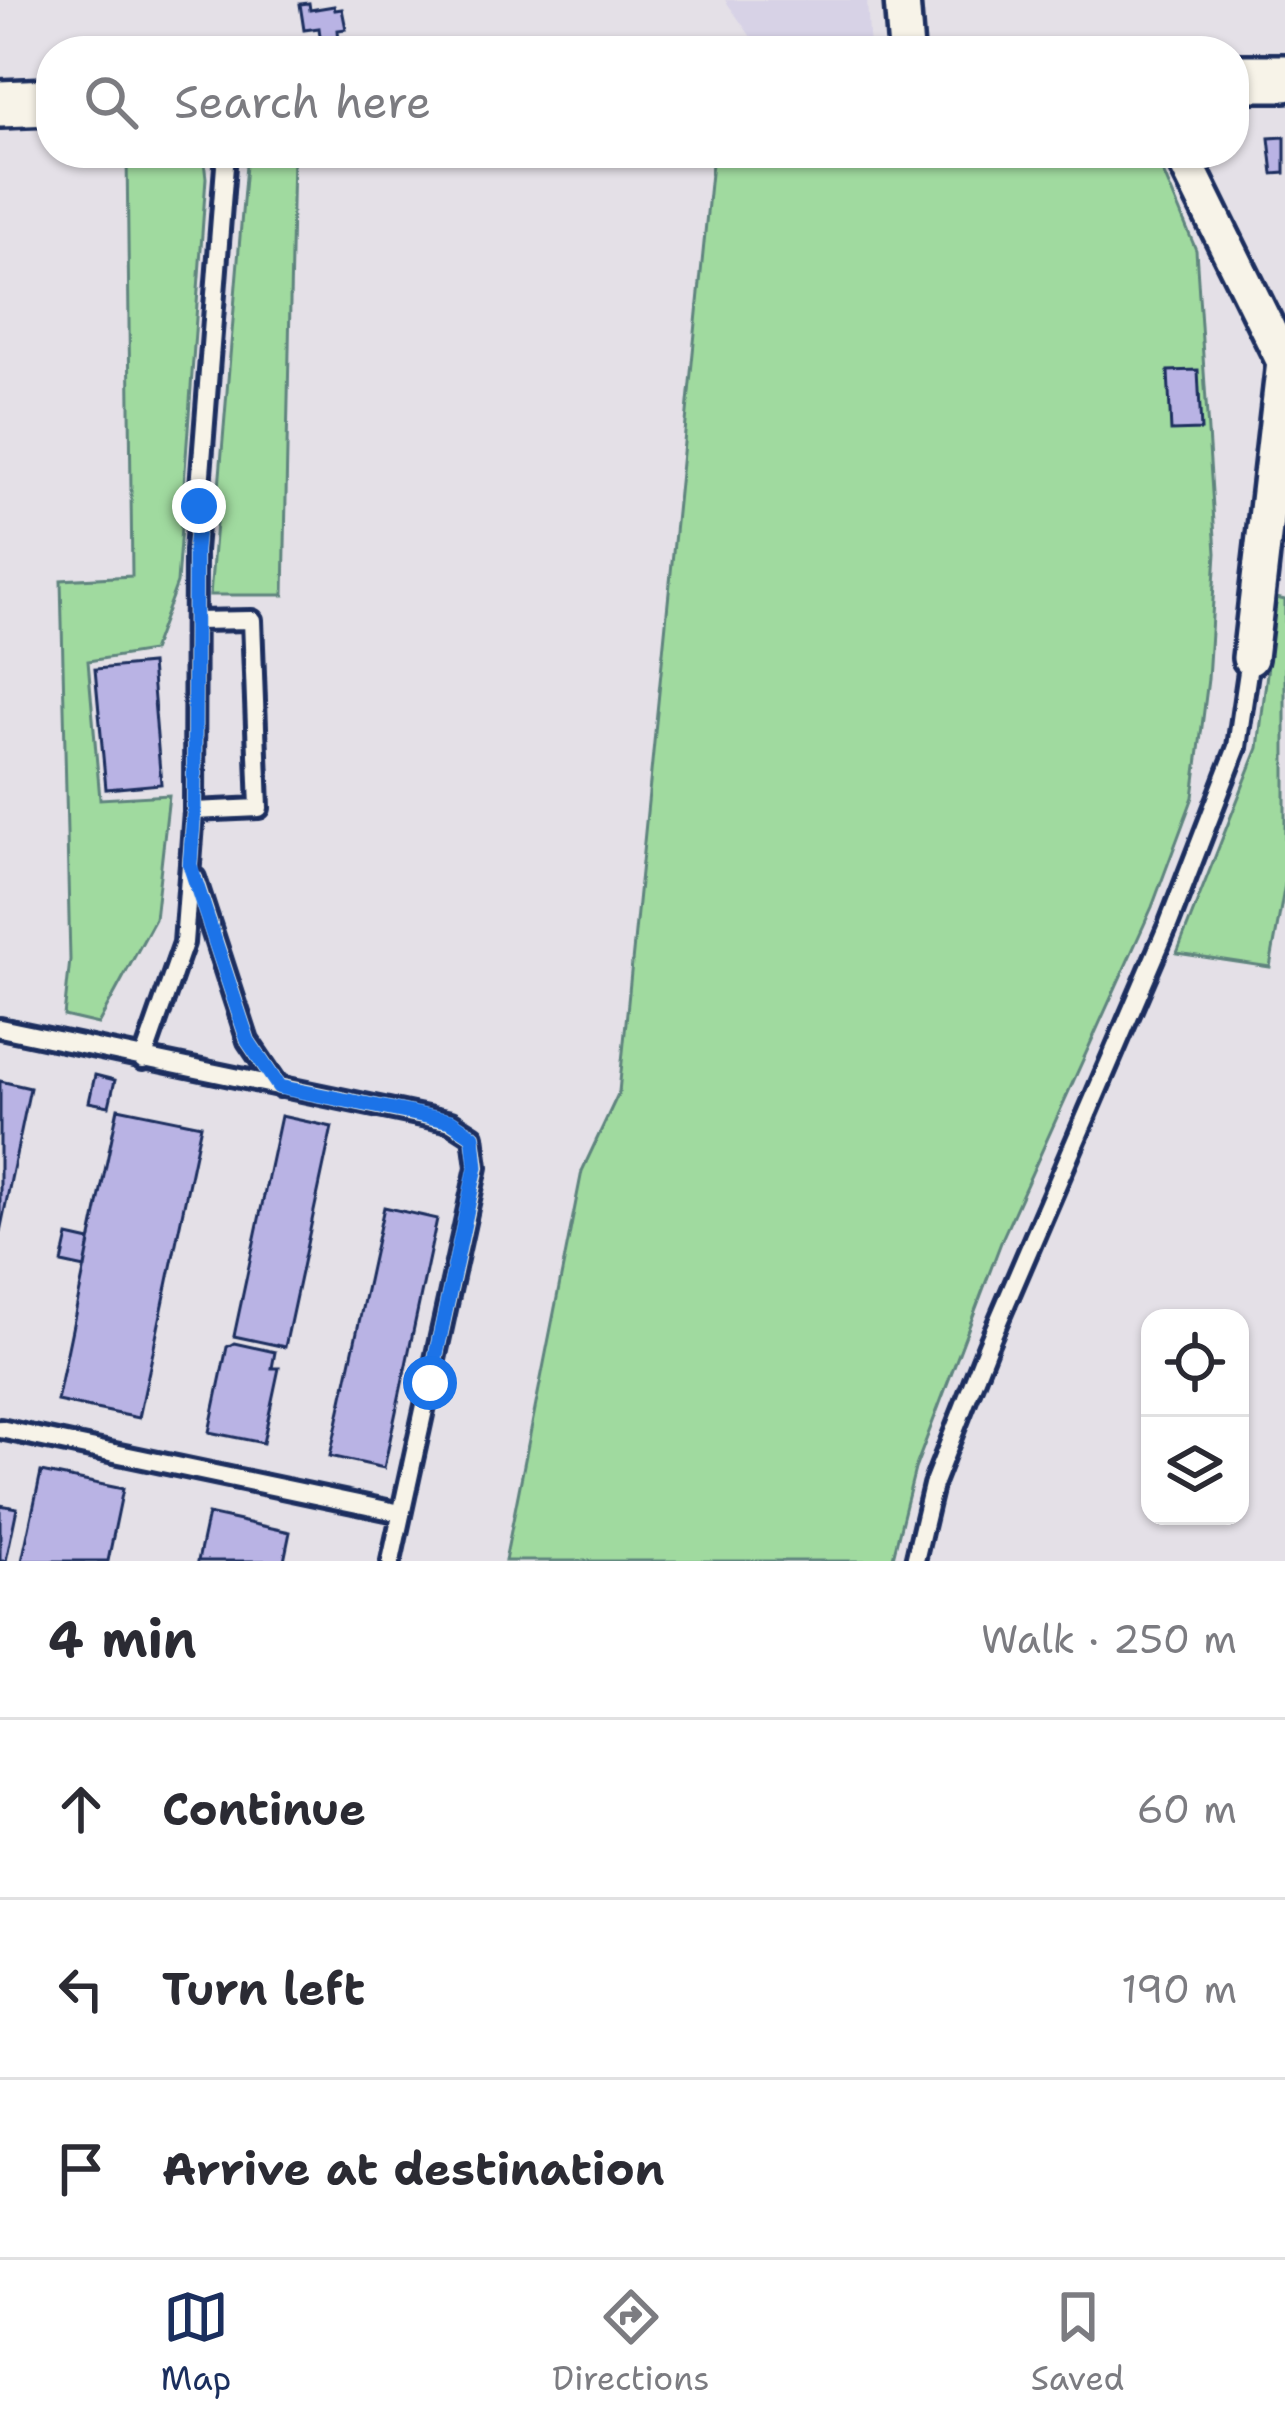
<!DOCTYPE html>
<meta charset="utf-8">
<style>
:root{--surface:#fff;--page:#f7f7f7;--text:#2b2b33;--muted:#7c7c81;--line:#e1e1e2;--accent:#1b2f5e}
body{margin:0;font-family:"Shantell Sans",sans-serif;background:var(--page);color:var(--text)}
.controls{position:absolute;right:36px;bottom:36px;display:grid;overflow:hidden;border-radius:24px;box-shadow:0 3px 9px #0004}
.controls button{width:108px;height:108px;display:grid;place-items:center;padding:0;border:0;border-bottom:3px solid var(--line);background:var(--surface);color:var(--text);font:60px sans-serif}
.stop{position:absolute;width:36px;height:36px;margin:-27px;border:9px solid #1a73e8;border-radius:50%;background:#fff}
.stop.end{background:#1a73e8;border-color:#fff;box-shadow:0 3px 12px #0008}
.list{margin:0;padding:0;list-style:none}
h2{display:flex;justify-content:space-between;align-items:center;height:156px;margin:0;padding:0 48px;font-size:51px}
h2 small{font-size:39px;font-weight:400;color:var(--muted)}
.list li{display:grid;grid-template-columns:78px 1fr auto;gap:36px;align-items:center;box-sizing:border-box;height:180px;padding:0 48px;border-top:3px solid var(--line)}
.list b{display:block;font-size:45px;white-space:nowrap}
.list em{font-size:39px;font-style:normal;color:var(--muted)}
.icon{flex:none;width:66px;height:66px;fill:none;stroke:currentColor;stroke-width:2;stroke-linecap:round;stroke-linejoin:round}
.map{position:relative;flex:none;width:1285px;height:1561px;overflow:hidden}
.search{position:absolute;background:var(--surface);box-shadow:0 3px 9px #0004;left:36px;right:36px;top:36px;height:132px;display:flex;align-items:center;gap:30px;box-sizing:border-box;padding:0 42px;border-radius:48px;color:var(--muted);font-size:45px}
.sheet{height:696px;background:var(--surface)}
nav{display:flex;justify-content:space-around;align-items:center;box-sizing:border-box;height:168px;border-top:3px solid var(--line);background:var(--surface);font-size:33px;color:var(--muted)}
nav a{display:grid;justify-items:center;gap:6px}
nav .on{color:var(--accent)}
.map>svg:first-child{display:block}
</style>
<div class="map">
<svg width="1285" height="1561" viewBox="0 0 1285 1561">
<rect width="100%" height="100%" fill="#e4e0e7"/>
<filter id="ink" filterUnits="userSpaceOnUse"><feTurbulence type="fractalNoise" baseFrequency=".00833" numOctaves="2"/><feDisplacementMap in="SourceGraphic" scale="24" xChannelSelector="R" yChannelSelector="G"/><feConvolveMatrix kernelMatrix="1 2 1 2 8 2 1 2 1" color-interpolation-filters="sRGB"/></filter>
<g filter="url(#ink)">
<path fill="#d7d2e6" d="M725,0h142l3,51h-109z"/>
<path fill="#a0da9f" stroke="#5e847e" stroke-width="3" d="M127,153h76l3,25 -29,405 -25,68 -64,10 12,138 69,-4 -14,124 -57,105 -34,-8 6,-56 -9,-380 71,-4z
M247,153h88l-42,2 -9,440h-74z
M713,153h442l41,97 20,303 -8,126 -15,118 -41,110 -149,330 -88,232 -23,92h-387l77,-390 37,-79z
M1276,598l9,2v284l-15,83 -93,-14 81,-205z"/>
<path fill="#b9b3e4" stroke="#1b2f5e" stroke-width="3" d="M309,3l1,7 24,-4 1,4 7,-1 4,20 -8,1 1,11 -18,3 -2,-16 -15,2 -4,-26z
M1285,137v36l-12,1 -4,-36z
M1198,370l3,60 -30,1 -3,-60z
M151,664l10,120 -55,5 -11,-120z
M95,1075l20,5 -6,26 -20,-4z
M0,1081l30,7 -30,144z
M118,1108l83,17 -62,293 -82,-17z
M281,1116l51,11 -47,220 -51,-11z
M384,1207l53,12 -53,249 -54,-12z
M68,1236l22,5 -5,27 -23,-5z
M234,1343l41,9 -3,16h7l-16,75 -54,-11 18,-85z
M41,1472l82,17 -15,72h-86z
M0,1505l17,3 -11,53h-6z
M208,1514l82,18 -6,29h-86z"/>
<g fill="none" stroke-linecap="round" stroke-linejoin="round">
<defs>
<path id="service" d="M194,811l65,-3 -7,-188 -57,1
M195,878l53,163 31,46
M0,1028l451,94 22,14 4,31 -86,394
M143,1060l41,-117 10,-132 1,-260 31,-398
M0,1429l401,84
M915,1561l18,-76 55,-140 181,-422 68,-176 13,-89"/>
<path id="minor" d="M902,0l4,51
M1181,153l103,209 -34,296"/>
<path id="secondary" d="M1234,78h51
M0,104l51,-2"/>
</defs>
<use href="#service" stroke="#1b2f5e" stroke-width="26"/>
<use href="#minor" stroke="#1b2f5e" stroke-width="42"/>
<use href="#secondary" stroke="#1b2f5e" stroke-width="54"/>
<use href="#service" stroke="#f7f3e8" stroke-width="16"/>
<use href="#minor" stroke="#f7f3e8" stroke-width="33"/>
<use href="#secondary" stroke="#f7f3e8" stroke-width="45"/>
</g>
</g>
<g fill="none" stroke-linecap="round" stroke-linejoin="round" filter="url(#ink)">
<path stroke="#1a73e8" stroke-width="15" d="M199,506l-4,45 -1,260 -4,54 58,176 31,46 172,34 22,15 3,31 -46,216"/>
</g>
</svg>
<div class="controls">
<button><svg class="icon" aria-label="locate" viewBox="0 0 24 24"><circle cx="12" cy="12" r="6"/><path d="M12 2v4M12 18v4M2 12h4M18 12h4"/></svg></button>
<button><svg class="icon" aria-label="layers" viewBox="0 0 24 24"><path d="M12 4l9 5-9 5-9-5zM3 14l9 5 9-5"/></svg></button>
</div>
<div class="stop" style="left:430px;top:1383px"></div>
<div class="stop end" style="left:199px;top:506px"></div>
<div class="search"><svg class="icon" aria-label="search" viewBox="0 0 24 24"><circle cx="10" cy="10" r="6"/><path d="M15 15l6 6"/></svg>Search here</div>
</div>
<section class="sheet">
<h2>4 min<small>Walk · 250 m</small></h2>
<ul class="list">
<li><svg class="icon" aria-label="ahead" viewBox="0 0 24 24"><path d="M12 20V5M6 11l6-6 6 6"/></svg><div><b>Continue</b></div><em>60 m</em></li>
<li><svg class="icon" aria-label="left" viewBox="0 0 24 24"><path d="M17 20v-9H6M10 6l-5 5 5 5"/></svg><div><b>Turn left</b></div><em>190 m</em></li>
<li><svg class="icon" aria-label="arrive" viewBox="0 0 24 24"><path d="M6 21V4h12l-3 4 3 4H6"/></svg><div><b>Arrive at destination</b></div></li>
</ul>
</section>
<nav>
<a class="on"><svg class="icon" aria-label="map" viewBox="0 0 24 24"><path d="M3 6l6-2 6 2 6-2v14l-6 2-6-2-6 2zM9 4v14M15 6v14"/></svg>Map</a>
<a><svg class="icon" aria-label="directions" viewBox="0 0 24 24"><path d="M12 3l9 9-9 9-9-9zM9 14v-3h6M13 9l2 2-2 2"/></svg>Directions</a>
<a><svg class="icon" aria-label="saved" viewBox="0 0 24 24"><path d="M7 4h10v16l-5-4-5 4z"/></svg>Saved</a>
</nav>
